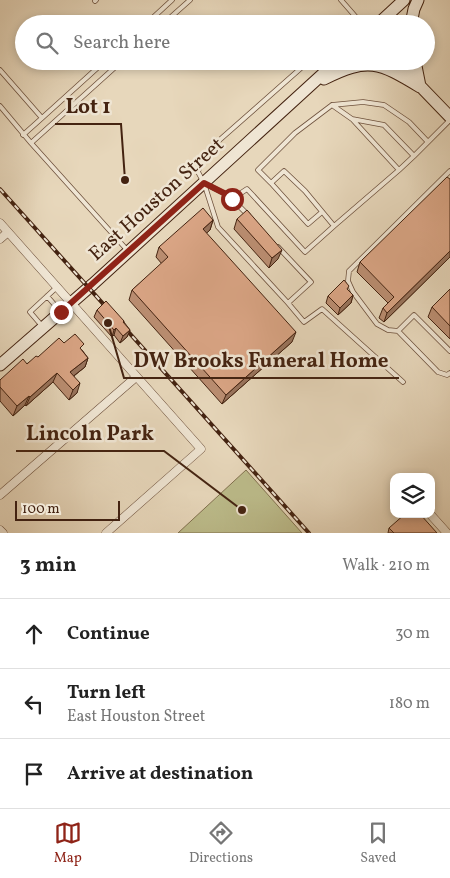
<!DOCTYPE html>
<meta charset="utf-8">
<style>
:root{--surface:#fff;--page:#f2f2f2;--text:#222;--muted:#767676;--line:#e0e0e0;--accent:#8f2418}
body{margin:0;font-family:Vollkorn,serif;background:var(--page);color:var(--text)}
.controls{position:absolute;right:15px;bottom:15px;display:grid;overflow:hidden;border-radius:10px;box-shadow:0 2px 8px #0003}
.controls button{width:45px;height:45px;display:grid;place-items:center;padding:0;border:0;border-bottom:1px solid var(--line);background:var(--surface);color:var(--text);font:25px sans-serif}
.scale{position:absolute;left:15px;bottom:12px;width:105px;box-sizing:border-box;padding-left:5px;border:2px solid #442311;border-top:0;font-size:14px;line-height:18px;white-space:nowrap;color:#442311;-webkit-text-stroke:4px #efe5d3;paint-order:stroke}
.stop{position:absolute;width:15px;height:15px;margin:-11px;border:4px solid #8f2418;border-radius:50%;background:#fff}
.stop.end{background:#8f2418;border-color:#fff;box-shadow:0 1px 5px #0008}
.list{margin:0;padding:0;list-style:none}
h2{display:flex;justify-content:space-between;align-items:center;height:65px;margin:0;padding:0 20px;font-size:21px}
h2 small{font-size:16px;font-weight:400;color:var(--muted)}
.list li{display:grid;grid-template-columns:32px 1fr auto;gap:15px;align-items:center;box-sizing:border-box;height:70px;padding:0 20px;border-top:1px solid var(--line)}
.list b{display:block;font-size:19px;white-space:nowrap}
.list p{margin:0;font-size:16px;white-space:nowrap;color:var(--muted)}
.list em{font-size:16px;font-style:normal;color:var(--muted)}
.icon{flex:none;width:28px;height:28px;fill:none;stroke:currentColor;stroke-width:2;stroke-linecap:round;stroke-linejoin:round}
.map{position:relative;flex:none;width:450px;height:533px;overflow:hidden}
.search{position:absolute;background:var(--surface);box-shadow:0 2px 8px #0003;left:15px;right:15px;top:15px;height:55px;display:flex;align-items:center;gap:12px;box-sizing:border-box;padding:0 18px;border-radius:28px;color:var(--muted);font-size:19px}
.sheet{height:275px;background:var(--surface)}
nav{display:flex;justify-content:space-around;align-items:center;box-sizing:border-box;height:70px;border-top:1px solid var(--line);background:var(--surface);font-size:14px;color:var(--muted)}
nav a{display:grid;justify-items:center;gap:2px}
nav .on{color:var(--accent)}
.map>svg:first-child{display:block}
</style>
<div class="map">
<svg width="450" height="533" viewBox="0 0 450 533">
<rect width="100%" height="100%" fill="#e7d7bb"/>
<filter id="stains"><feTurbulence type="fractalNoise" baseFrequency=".004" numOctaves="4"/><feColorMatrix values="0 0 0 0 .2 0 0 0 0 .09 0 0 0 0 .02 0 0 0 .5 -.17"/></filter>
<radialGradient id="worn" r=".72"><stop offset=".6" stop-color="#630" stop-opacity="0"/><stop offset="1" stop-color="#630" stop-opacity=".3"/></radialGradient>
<path fill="#bcbc8b" stroke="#80704e" d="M246,470l56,63h-124z"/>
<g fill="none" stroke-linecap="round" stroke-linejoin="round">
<defs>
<path id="lane" d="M341,0l21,24
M95,1l1,-1
M146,24l26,-24
M163,24l27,-24
M122,61l-91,82 97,108
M0,70l42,48 63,-57
M0,106l31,37
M352,119l47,51 15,-14
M23,135l19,-17
M428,142l22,-22
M271,183l-13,-13 37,-37 37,-28 31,-3 21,3 25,17 19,20 -14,14 -30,-31 -32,-6 -20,-14
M206,184l23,12 19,19
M232,199l15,-10 58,63 29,-26 -29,-35 -21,-20 -13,12 37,41 14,-12
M334,226l65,-56
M278,247l33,35 -23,21 -70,-76 -14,-44 -6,-11 4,-14 13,-14 94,-83
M47,296l13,15
M288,303l16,19 18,-13 81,73
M42,326l-12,-14 27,-25
M398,331l-10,-1 -11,-6 -24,-32 -5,-11 1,-10 101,-100
M450,351l-36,-36 -16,16 40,41 9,3 3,-2"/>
<path id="street" d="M0,223l201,226 -95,84
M0,239l8,-7
M0,495l136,-118
M430,514l17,19
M0,530l3,3"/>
<path id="secondary" d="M378,24l26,-24
M411,24l3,-15 4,-9
M396,61l54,56
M415,61l5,25
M324,79c44,-22 55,-17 96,8
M0,365l93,-81 244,-223"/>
</defs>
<use href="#lane" stroke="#6d503c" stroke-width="5.5"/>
<use href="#street" stroke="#6d503c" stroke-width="9"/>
<use href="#secondary" stroke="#442311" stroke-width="13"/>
<use href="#lane" stroke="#efe5d3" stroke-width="4"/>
<use href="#street" stroke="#efe5d3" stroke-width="8"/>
<use href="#secondary" stroke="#efe5d3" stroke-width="11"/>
<defs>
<path id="rail" d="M0,189l309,344"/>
</defs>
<use href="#rail" stroke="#442311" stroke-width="4"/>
<use href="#rail" stroke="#efe5d3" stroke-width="2" stroke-dasharray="5.5" stroke-linecap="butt"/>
</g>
<path fill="#bb8e72" stroke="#442311" d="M450,179v78l-66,65 -5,-4 4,-10 5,-5 -31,-31 3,-10z
M237,219l41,40 -9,9 -35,-39z
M213,220l-3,10 -4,3 86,109 -70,62 -93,-104 3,-10 30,-26 -6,-7 3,-10z
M450,289v50l-22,-22 4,-10z
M353,295l-2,8 -13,12 -12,-12 2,-7z
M97,310l27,11v1l6,8 -3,7 -7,6 -6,-8 -2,2 -18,-20z
M64,343l18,7 6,8 -3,9 -11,9 3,17 -8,7 -16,-18 -27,24 -1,-1 -12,11 -13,-15v-21l38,-23z
M389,528l48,5h-49z"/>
<path fill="#99745d" stroke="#442311" d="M213,220l-3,10 -10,9 3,-10z
M282,250l-4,9 -9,9 3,-10z
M450,251v6l-66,65 3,-9z
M353,295l-2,8 -13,12 2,-7z
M116,328l-2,7 -2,2 2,-7z
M130,330l-3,7 -7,6 3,-7z
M296,332l-4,10 -70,62 4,-9z
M88,358l-3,9 -18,14 3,-9z
M57,373l-4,9 -27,24 4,-9z
M80,383l-3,10 -8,7 4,-10z
M29,396l-4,9 -12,11 4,-10z"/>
<path fill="#daa585" stroke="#442311" d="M447,177l3,2v72l-63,62 -4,-5 11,-11 -34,-35z
M203,208l10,12 -10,9 93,103 -70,63 -94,-105 36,-33 -9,-10z
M247,210l35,40 -10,8 -35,-39z
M344,280l5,6 -2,3 6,6 -13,13 -12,-12z
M450,289v37l-18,-19z
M106,301l18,20 -1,1 7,8 -7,6 -7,-8 -2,2 -17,-20z
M75,334l9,10 -4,4 8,10 -18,14 10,11 -7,7 -16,-17 -27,24 -1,-1 -12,10 -17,-19v-7l23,-21 4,5 9,-8 2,1 21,-19 5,5z
M405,514h15l17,19h-43l-5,-5z"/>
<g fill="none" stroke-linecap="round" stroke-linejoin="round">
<path stroke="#8f2418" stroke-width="6" d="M61,312l143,-129 26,13 2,3"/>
</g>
<g text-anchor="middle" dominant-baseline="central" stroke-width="5" stroke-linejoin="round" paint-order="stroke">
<g font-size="20" fill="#442311" stroke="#efe5d3">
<text transform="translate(157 200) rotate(-42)">East Houston Street</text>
</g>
</g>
<path fill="none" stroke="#442311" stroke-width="2" d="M125 180L121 124H55M108 323L124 378H399M242 510L164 451H16"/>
<g fill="#442311" stroke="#efe5d3" stroke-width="2">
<circle cx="125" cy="180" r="5"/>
<circle cx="108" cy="323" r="5"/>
<circle cx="242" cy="510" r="5"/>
</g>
<g font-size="21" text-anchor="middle" font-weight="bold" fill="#442311" stroke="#efe5d3" stroke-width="5" stroke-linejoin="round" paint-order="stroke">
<text x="88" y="113">Lot 1</text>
<text x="261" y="367">DW Brooks Funeral Home</text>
<text x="90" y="440">Lincoln Park</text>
</g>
<rect width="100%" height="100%" filter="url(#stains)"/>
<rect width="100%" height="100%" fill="url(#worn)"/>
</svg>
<div class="controls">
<button><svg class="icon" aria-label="layers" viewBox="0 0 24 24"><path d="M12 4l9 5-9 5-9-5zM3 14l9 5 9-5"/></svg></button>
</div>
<div class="scale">100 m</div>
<div class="stop" style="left:232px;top:199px"></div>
<div class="stop end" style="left:61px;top:312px"></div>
<div class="search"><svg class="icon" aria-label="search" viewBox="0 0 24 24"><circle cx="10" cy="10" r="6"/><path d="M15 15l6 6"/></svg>Search here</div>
</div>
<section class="sheet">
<h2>3 min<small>Walk · 210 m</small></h2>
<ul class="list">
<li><svg class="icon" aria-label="ahead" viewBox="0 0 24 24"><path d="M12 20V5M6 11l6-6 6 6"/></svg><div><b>Continue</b></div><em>30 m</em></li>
<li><svg class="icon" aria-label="left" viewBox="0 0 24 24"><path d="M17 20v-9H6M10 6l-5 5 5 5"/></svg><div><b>Turn left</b><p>East Houston Street</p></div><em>180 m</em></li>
<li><svg class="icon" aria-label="arrive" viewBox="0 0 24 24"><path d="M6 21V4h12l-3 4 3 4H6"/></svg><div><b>Arrive at destination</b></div></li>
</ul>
</section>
<nav>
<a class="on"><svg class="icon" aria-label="map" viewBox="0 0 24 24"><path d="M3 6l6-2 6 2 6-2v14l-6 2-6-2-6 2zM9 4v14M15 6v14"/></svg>Map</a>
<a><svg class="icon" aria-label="directions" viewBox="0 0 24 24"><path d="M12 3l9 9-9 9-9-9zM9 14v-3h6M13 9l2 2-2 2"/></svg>Directions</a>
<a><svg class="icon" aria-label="saved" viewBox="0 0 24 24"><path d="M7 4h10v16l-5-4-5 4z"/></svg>Saved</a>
</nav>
